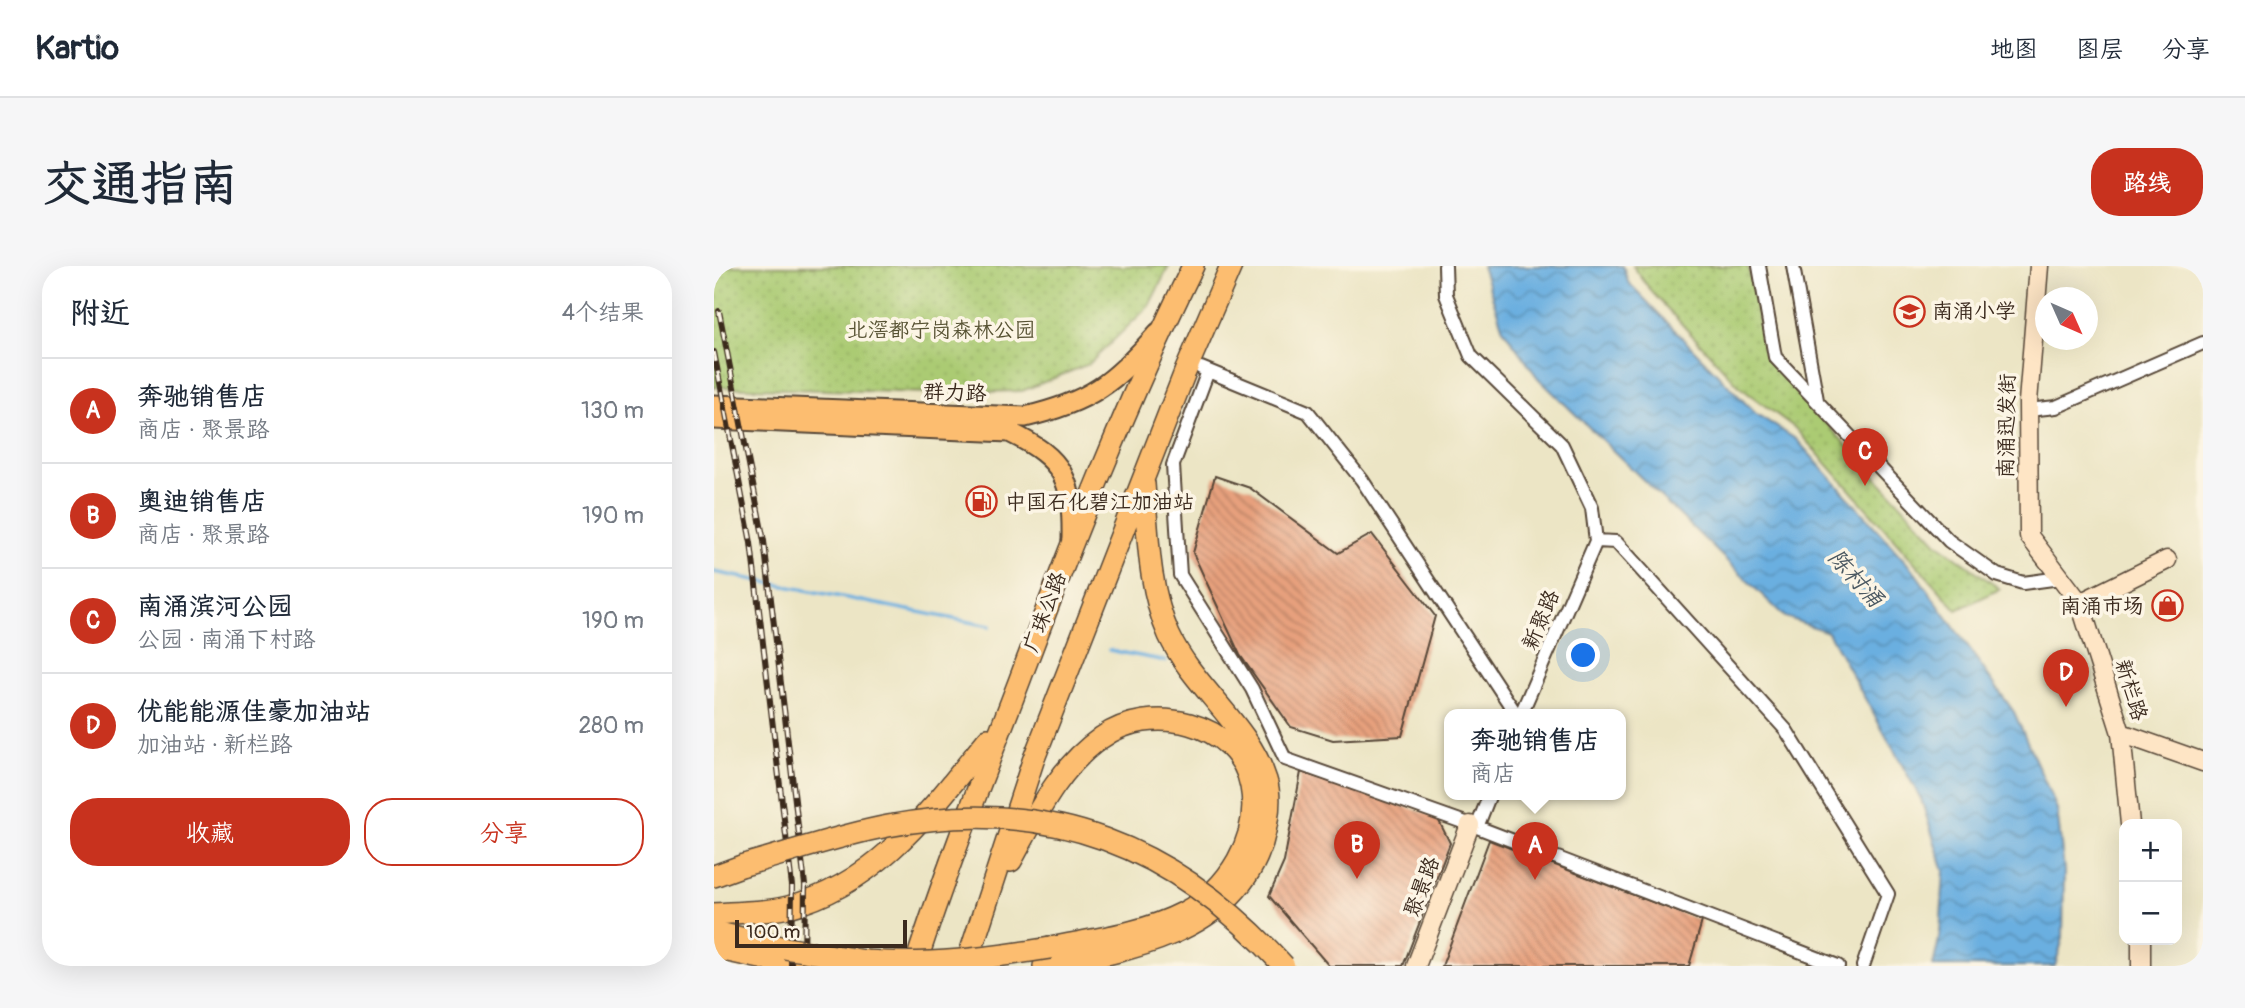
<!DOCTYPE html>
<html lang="zh">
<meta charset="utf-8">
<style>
:root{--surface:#fff;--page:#f6f6f7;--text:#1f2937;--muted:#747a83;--line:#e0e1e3;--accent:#c8321e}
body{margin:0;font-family:Pangolin,"LXGW WenKai TC",sans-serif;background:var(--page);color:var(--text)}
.controls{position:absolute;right:21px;bottom:21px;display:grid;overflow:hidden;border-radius:14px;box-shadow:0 7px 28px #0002}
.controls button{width:63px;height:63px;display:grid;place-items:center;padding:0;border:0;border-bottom:2px solid var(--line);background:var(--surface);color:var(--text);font:35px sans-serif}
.compass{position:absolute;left:1321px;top:21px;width:63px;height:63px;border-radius:50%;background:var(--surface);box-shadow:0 7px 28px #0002;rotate:135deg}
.scale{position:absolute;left:21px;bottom:18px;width:172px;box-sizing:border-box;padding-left:7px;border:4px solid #3b2a1e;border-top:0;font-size:19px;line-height:24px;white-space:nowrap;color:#3b2a1e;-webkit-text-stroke:5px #fcf5e5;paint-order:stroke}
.you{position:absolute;left:870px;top:390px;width:24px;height:24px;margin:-18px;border:5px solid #fff;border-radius:50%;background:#1a73e8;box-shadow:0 0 0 10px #1a73e833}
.badge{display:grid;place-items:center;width:46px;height:46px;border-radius:50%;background:var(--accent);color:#fff;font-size:23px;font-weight:700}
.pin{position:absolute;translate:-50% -58px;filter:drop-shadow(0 2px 4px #0008)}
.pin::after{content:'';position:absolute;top:37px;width:24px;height:21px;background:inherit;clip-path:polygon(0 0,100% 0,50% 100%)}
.popup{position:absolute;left:730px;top:443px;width:182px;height:91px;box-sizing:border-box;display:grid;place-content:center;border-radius:14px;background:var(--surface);filter:drop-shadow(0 2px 5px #0005);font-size:23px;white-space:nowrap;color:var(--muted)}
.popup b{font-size:26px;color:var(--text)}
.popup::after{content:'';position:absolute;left:50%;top:100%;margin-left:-14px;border:14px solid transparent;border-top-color:var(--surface)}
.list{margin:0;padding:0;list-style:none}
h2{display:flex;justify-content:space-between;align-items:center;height:91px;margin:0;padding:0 28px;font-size:30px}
h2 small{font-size:23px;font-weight:400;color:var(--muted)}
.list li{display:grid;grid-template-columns:46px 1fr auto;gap:21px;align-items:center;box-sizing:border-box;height:105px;padding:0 28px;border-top:2px solid var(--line)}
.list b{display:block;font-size:26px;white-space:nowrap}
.list p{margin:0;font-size:23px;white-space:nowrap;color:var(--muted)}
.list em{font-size:23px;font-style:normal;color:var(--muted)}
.actions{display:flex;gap:14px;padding:21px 28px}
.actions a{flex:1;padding:16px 0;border:2px solid var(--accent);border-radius:28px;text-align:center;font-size:24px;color:var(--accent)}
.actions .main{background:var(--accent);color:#fff}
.map{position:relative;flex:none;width:1489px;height:700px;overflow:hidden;border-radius:28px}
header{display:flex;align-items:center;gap:42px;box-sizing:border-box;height:98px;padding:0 35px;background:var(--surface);border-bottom:2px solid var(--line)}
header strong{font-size:33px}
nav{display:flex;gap:38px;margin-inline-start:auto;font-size:24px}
.intro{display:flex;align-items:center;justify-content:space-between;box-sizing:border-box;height:168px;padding:0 42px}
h1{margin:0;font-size:49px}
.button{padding:18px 32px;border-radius:28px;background:var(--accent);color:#fff;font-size:24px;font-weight:700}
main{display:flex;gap:42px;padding:0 42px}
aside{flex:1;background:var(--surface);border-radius:28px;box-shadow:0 7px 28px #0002}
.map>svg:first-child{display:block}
</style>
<header>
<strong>Kartio</strong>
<nav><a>地图</a><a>图层</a><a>分享</a></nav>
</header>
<div class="intro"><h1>交通指南</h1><a class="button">路线</a></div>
<main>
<aside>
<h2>附近<small>4个结果</small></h2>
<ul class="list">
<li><span class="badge">A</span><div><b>奔驰销售店</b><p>商店 · 聚景路</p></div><em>130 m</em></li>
<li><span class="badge">B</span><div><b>奥迪销售店</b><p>商店 · 聚景路</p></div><em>190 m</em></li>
<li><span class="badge">C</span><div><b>南涌滨河公园</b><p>公园 · 南涌下村路</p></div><em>190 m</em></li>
<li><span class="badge">D</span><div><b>优能能源佳豪加油站</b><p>加油站 · 新栏路</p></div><em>280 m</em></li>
</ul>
<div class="actions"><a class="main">收藏</a><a>分享</a></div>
</aside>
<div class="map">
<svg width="1489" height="700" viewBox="0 0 1489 700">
<defs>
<pattern id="park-dots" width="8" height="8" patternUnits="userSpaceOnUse" patternTransform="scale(1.75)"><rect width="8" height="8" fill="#abcb73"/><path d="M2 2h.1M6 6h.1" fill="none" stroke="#94ae63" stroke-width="1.8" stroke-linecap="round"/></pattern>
<pattern id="water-waves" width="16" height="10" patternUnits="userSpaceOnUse" patternTransform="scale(1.75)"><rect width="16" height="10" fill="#6aafe0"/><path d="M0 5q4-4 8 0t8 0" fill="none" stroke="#588fb5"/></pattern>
<pattern id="building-back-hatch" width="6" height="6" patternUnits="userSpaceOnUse" patternTransform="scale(1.75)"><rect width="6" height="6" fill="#e7a07d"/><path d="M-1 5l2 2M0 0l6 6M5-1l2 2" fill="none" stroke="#bc8366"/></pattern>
</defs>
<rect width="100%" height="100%" fill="#fcf5e5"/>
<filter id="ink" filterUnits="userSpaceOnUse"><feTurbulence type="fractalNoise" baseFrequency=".0143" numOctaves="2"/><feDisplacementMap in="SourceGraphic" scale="14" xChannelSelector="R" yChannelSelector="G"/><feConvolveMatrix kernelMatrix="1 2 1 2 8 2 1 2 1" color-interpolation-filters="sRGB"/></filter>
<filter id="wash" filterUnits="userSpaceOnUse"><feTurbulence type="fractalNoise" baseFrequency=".00686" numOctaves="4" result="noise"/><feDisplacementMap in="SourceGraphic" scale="28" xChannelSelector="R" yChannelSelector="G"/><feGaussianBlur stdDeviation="1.57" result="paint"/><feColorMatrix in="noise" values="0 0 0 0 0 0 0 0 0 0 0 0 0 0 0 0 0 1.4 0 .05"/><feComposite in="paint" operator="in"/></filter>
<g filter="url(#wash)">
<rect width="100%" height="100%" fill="#ece5c5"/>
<path fill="url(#park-dots)" stroke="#737a48" stroke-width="2" d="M0,0h455l-20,40 -60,58 -67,27 -89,2 -219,-6z
M919,0h115l18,92 171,185 63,46 -43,21 -162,-182 -54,-40 -89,-96z"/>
<path fill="url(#water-waves)" stroke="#526c7f" stroke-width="2" d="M768,0h141l5,16 127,131 42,27 117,131 100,141 43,97 7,61 -1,68 -8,28h-122l7,-31 4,-64 -23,-72 -93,-167 -43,-15 -247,-239 -35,-49z"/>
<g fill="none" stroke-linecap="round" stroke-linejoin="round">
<path stroke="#6aafe0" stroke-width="3.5" d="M0,306l276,54
M395,384l57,11"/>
</g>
<g id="blocks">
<path fill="url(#building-back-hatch)" d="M501,210l35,12 88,65 34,-19 63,82 -33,120 -69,4 -42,-13 -51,-72 -47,-102z
M587,506l136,45 13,26 -47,123h-74l-60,-70 15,-34z
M775,574l213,81 -13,45h-247z"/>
</g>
</g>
<g filter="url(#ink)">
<use href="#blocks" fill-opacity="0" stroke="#564637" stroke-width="2"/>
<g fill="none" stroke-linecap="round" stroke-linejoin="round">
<defs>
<path id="street" d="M731,0l1,29 25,61 91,89 30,63 4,33 20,1 170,188 102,164 -25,72
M1045,0l16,91 174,184 48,34 26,8 37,-5
M1079,0l24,134
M487,102l107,44 54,68 154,234
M494,105l-35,94 7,110 72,114 33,70 192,68 361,139
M1314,144l28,-3 147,-64
M807,448l75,-173
M763,561l13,-33"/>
<path id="secondary" d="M1325,0l-11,136 1,134 51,67 41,130 9,91
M1366,337l87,-43
M1407,467l82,29
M1427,674v26
M702,700l54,-141"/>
<path id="primary" d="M0,139l311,12c65,-15 89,-34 133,-84
M0,153l295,13c56,27 64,48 63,108"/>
<path id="highway" d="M297,595c25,-45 47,-93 90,-123 49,-36 138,-17 150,48 10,52 -23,104 -68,127 -41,21 -88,26 -133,35
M0,610l30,-11
M0,648c24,-2 51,-1 74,-7 91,-23 144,-99 200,-168
M0,666l71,16
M0,682l84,18
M201,700c31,-96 68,-190 104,-284 53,-141 108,-281 174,-416
M252,700l67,-205 152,-389 46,-106
M330,700c82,-14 190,-33 218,-123 5,-18 10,-45 4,-63 -17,-55 -73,-93 -97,-145 -21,-47 -21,-102 -25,-151"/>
</defs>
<use href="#street" stroke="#564637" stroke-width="16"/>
<use href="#secondary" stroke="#564637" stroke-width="21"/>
<use href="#primary" stroke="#564637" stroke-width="23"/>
<use href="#highway" stroke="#564637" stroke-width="24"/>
<use href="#street" stroke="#fff" stroke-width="12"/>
<use href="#secondary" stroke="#fee5c5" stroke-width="18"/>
<use href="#primary" stroke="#fcbd6f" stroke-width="19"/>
<use href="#highway" stroke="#fcbd6f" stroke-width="21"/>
<defs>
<path id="rail" d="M5,45l45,230 41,344 -1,81
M0,86l37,191 41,343 -1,80"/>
</defs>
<use href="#rail" stroke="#3b2a1e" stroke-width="6"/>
<use href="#rail" stroke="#fcf5e5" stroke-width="3.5" stroke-dasharray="10" stroke-linecap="butt"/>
<defs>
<path id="highway-bridge" d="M30,599c48,-13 96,-30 144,-39 161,-31 287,20 396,140
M71,682c27,4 54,9 81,13 61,5 123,-3 184,-13"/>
</defs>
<use href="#highway-bridge" stroke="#564637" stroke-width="24" stroke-linecap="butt"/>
<use href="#highway-bridge" stroke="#fcbd6f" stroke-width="21"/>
</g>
</g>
<defs>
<symbol id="school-ring" viewBox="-11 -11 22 22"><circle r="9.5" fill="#fcf5e5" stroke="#c8321e" stroke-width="1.5"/><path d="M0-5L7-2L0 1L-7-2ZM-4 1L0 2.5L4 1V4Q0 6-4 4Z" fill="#c8321e"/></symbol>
<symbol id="fuel-ring" viewBox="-11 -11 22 22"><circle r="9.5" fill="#fcf5e5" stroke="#c8321e" stroke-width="1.5"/><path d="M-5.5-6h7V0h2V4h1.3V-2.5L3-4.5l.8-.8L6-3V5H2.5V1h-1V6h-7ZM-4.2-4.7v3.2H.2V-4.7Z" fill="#c8321e"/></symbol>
<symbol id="shop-ring" viewBox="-11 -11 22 22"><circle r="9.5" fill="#fcf5e5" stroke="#c8321e" stroke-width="1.5"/><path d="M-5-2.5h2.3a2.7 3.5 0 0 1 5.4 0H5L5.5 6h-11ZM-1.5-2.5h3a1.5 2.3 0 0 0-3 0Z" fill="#c8321e"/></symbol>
</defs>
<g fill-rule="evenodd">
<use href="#school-ring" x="1178" y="28" width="35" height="35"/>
<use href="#fuel-ring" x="250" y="218" width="35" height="35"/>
<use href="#shop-ring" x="1436" y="322" width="35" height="35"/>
</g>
<g text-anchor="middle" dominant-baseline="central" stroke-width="7" stroke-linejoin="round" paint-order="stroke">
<g font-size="21" fill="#3b2a1e" stroke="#fcf5e5" text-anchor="start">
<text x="1218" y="45">南涌小学</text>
<text x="291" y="236">中国石化碧江加油站</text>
<text x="1430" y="340" text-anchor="end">南涌市场</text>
</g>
<g font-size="21" fill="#575233" stroke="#fcf5e5">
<text x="227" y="64">北滘都宁岗森林公园</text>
</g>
<g font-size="21" fill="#3b2a1e" stroke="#fcf5e5">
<text transform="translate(241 127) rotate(2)">群力路</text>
<text transform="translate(1293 160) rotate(-89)">南涌迅发街</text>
<text transform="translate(331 346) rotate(-69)">广珠公路</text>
<text transform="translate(827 354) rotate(-67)">新聚路</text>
<text transform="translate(1417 424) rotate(73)">新栏路</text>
<text transform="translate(708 621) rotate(-69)">聚景路</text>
</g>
<g font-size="23" font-style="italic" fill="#4b5962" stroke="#fcf5e5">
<text transform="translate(1142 312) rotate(48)">陈村涌</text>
</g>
</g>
</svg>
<div class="controls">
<button>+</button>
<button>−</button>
</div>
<svg class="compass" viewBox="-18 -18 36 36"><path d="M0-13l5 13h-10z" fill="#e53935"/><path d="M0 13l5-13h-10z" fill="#747a83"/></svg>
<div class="scale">100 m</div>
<div class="you"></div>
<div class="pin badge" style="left:821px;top:614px">A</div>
<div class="popup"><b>奔驰销售店</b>商店</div>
<div class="pin badge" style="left:643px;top:613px">B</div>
<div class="pin badge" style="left:1151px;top:220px">C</div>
<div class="pin badge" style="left:1352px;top:441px">D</div>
</div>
</main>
